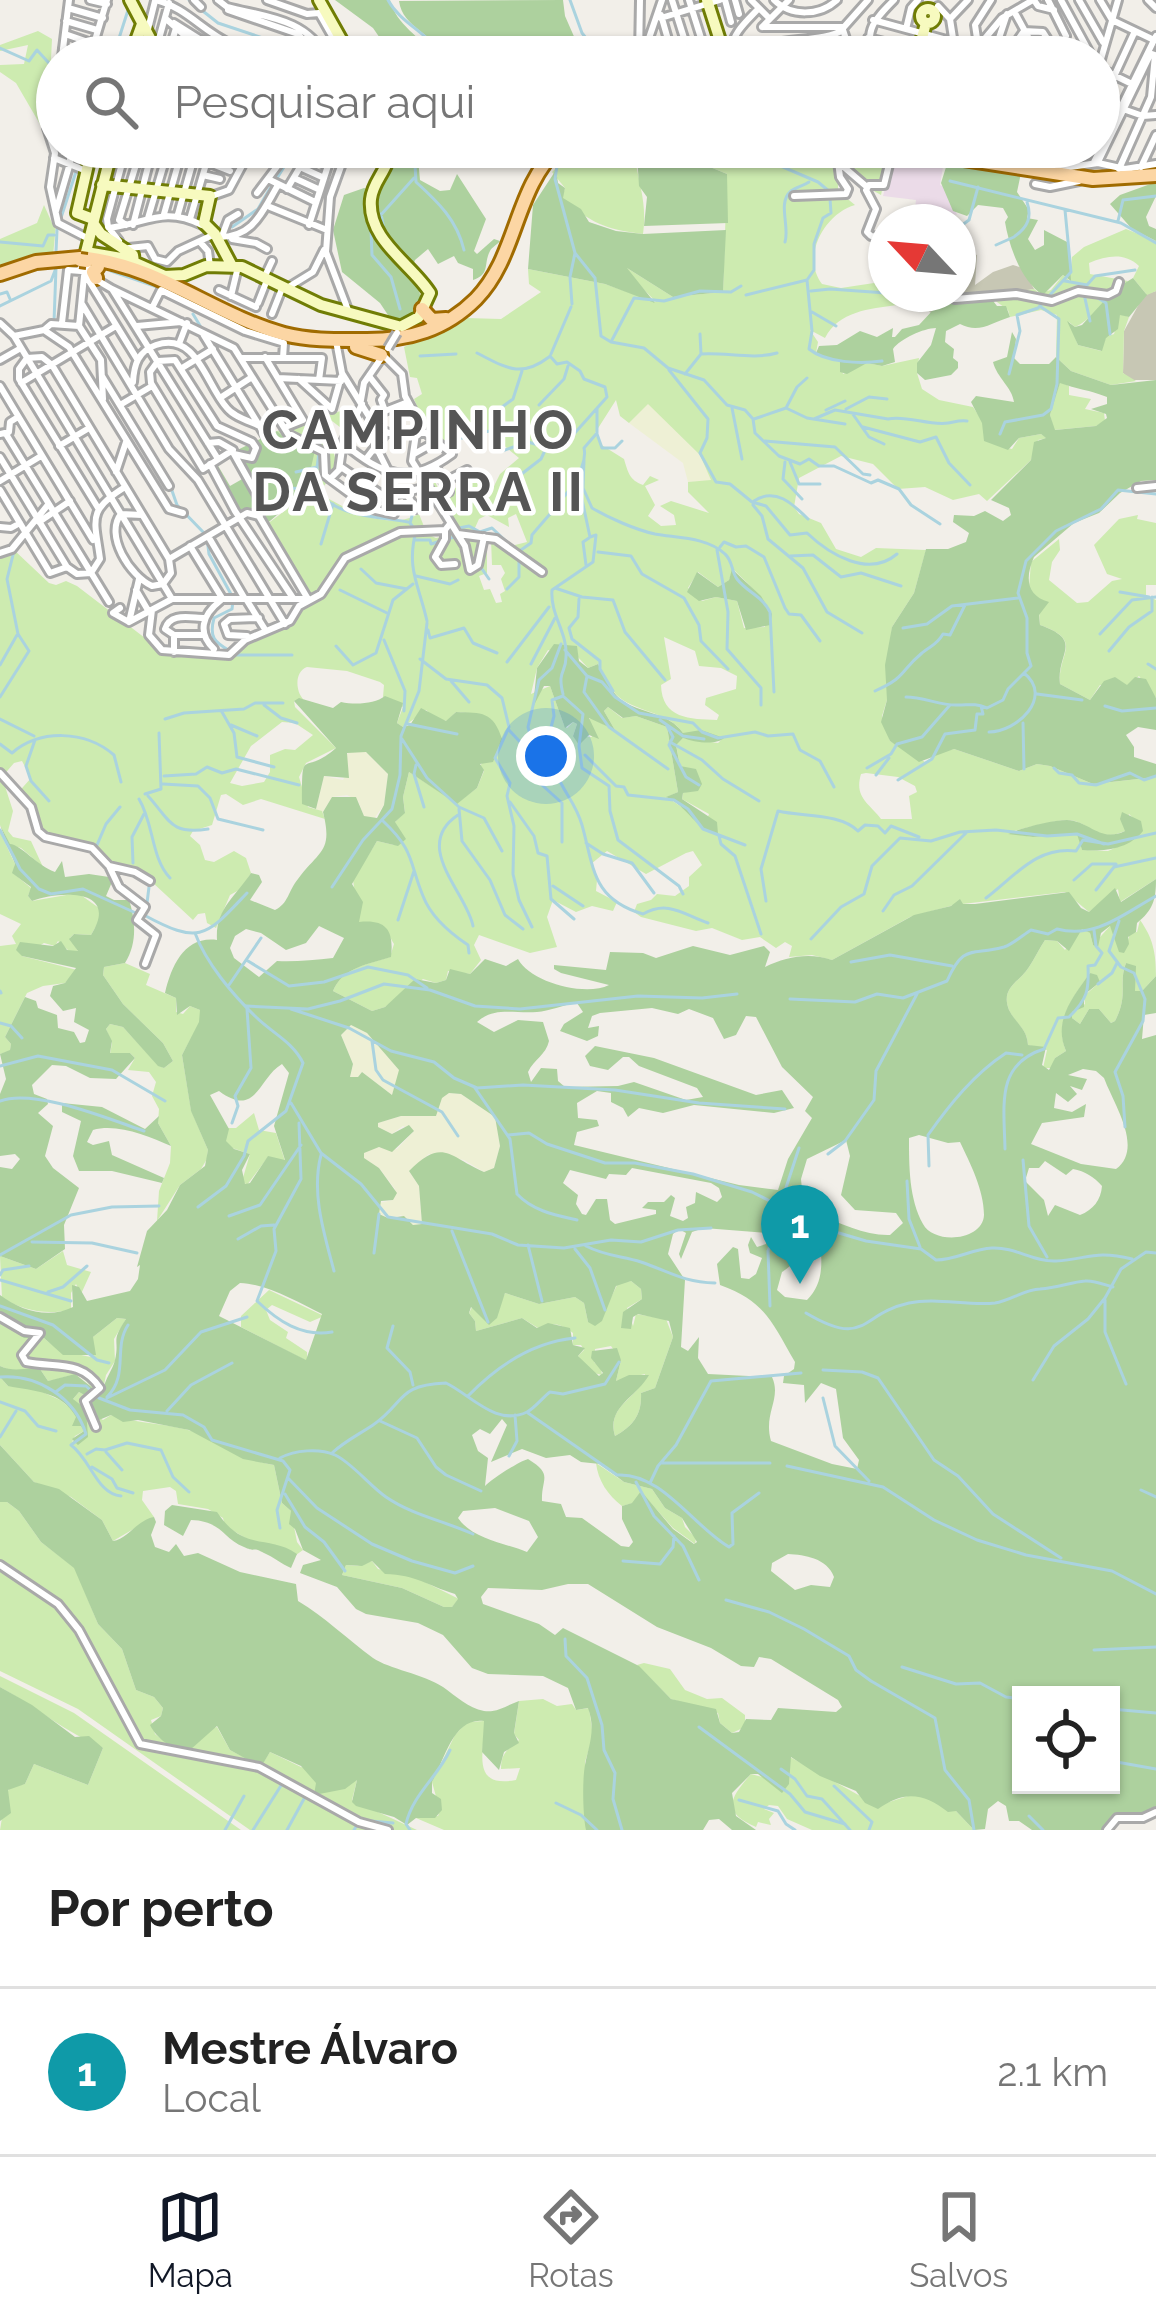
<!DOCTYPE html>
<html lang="pt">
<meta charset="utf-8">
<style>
:root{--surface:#fff;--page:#f6f6f6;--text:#222;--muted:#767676;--line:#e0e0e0;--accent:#111827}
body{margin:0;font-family:Raleway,sans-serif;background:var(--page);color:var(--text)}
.controls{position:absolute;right:36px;bottom:36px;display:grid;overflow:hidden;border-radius:0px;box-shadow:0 3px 9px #0004}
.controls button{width:108px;height:108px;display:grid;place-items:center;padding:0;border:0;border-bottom:3px solid var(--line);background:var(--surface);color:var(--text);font:60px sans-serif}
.compass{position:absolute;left:868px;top:204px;width:108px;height:108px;border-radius:50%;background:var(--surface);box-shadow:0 3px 9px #0004;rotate:296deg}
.you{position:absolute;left:546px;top:756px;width:42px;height:42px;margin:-30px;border:9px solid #fff;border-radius:50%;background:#1a73e8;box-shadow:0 0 0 18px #1a73e833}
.badge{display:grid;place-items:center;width:78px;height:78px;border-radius:50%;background:var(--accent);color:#fff;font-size:39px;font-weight:700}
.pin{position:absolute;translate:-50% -99px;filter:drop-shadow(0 3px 6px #0008)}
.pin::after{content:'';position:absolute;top:63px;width:42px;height:36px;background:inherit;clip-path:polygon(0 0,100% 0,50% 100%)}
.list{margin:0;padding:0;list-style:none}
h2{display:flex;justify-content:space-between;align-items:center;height:156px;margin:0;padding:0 48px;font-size:51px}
h2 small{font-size:39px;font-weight:400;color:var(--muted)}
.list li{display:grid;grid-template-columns:78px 1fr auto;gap:36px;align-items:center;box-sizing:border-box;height:168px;padding:0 48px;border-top:3px solid var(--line)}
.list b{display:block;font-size:45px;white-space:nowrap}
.list p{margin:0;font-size:39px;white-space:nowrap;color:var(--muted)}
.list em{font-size:39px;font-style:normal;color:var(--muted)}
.icon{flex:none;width:66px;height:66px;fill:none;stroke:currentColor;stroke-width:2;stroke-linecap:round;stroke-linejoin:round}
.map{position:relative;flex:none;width:1156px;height:1830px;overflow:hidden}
.search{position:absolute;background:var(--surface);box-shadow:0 3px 9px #0004;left:36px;right:36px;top:36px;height:132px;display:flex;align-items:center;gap:30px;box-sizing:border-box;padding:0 42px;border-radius:66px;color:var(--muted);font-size:45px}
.sheet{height:324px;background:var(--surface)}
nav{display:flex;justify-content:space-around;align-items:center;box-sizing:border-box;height:168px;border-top:3px solid var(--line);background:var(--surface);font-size:33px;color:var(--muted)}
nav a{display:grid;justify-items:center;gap:6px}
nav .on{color:var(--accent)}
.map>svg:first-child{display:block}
</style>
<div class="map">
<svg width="1156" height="1830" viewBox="0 0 1156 1830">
<rect width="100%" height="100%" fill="#f2efe9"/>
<path fill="#ebdbe8" d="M893,158l50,9 -3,18 6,2 11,28 -42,-7 1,-8 -33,-4z"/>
<path fill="#c7c7b4" d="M958,249l19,6 -2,30 18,-13 20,-7 10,3 11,21 -82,12 -21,12 -17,-14v-5h44z
M1156,291v89h-25l-8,-7 1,-42 20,-36z"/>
<path fill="#eef0d5" d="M648,403l52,52 12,26 -24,1 -5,-19 -54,-40z
M349,752h17l22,22 -4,31 -11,15 -9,-4 -6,-15 -11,-6 -15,2 -9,15 -7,-3 8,-33 19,4 5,-9 -3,-14z
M351,1025l16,8 33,38 -8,24 -30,-23 -4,5h-8l3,-13 -12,-29z
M449,1093l12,1 34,23 5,29 -6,22 -10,4 -20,-12 -35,-6 -20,17 10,15 3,38 -9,1 -12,-10 -9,3 -13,-4v-11l14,-3 2,-11 -16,-21 -16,-10 1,-6 11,-5 22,2 17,-18 -11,-5 -11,8 -15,-7 1,-4 23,-7h35l5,-18z"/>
<path fill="#cdebb0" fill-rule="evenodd" d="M38,31l14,8 -2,41 -9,46 -25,-43 -16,-11v-7l24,-1 4,-19 -28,6v-6z
M578,147h217l31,4 1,-4 63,7 -9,41 -27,-15 -16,-1v12l17,14c-31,9 -54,52 -33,79l19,4 33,-5 12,3v8h15l-4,11c-28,4 -58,6 -72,33l-15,-8 8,12 -2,11 24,9 3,12 24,-11 15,3 37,-8 -2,15 5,16 17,11 34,7 26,39 13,3 7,-11 22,-4 6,4 -9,2 -7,20 -44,41 -8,-7 -26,6 -28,-13 -27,2 -25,-25 -32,-8 -42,22 -5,29 5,7 22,9 15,26 25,8 15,-9 50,2 -12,43 -22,34 -5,73 -5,16 8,25 35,21 16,-10 13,-3 65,22 18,-7 13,2 43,18 63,-7v102l-36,23 -2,-13 -29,23 -24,-20 -111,13 -44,12 -78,43 -20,-5 -23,2 3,-11 -7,-4 -9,6 -16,-11 -18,3 -30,-12 -16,3 -55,-14 -7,-5 3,-8 14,-4 6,-6 18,2 14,-10v-9l13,-12 -9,-14 -7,2 -40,21 -39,-23 -16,13 6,16 -1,11 21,11 -4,9 -21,-5 -16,6 -23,-12 -6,17 10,30 -27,6 -51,-18 -5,10 7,15 -11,14 -22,-3 -2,9 -10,3 -13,-4 -38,28 -13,4 -39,-20c10,-24 35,-27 57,-34l4,-13c-9,-17 -15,-23 -35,-22l-6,-42 24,-39 17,4 1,-23 10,-10 -2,-15 6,-25 48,31 20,-15 7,-17 -5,-4 4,-5 -14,-49 -13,-1 -9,9 -11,-2 -10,-9 -23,17 -6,-4 6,-16 -20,-10 1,-12 -4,-3 -33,-11 -40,-4c-12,4 -12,23 -4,32l-9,2 1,6 41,41 -30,15 -7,14 9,30 14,4 3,8 -64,-20 -18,6 -17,-11 -5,1 -9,30 -19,6 -3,5 10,9 5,15 9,2 20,-11 12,7 5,15 -10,16 -11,6 -14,33 -9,-5 -2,-10 -7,1 -5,6 -41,-38 -45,-16 -17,-18 -50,-12 -12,-31 -12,-10 15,-17 -9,-17 -8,2 -12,14 11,34 -5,20 5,6 18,4 12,26 -22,-19 -11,-3 -10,-20v-271l13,-5 36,34 7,2 10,-4 11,5 85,65 66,6c24,-27 52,-25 75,-57l-40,-73c37,-28 55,-34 38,-83l-14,-3 -10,-10 73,-23 4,5 -9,18 -13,-10 -11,4 -1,6 11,11 7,27 -20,24c29,16 68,39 101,21l8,20 9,4 18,-4 3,-8 -20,-20 -13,-28 8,-3 11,24 27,-24 22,15 8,-16 19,-16 -35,-29 -36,16c-20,-5 -26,-28 -34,-46l8,-5 -5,-16 -7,-1 -6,-30 62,-29 35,1 40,-27 -12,-8 -1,-15 77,15 51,18 -30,-31 1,-3 46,29 50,-5 4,-118 -17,-7 -4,-11 -6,-4 -21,6 -36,-4 -8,5c5,28 12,46 8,75 -40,-5 -51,-11 -81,-36l3,-10 -13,-16zM616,400l4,16 9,7 19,-19 52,51 11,25 -23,2v10l21,21 -38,-12 -11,5 14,9 2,10 -15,1 -13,-10 7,-11 -10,-19 14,-6 -9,-4 -7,9c-14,-5 -15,-13 -19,-26l-24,-15 -5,-11zM516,514l11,28 -16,4 -20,-6 1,25h9l4,8 -4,6 4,12 -5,3 2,8 -6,1 -6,-14 -6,1 -5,-14 8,-3v-34l-13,-9 5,-11 8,-4 22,12 -1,-9zM733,569c19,19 35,29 32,58l-21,1 -7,-27 -21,-4 -14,4 -14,-13 10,-16 20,15 11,-7zM664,637l31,14 4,15 22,2 16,8 -1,13 -30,9 -1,7 14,10 -2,5c-27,-1 -55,-1 -56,-35l10,-6zM548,650l29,6 11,12 10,-4c6,11 12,26 22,34 20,15 49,14 63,35l40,5 -5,5 -35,-5 -7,6 4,22 6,2 3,23 -6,2 -1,6 27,15 -6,16 -10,-15 -26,-18 11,-5 -11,-65 -31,-11 -14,2 -14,-11 -4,4 11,19 -24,-12 -4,3 5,16 -19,-1 4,-12 -4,-2 -6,6 -3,-3 -14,-39 -19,8 6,-26zM282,722l13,1 18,12 -18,15 -10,-1 -15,6v17l-6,10 -22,4 -12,-3 21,-37zM866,773l32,4 17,9 2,6 -8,4 3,23h-31c-12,-16 -27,-21 -20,-45zM1129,814l7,7 1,17 -29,13 -26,-1 -4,-16 -45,3 -25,-4c12,-4 48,-13 60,-13 22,1 28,24 57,11z
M44,205l8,18 4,1 -3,32 -53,15v-32l37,-16z
M1126,229l30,12v50l-9,4 -14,-17 6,-12c-15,-14 -32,-10 -50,-3l1,11 38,7c-20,13 -33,37 -53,46l-6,-5 9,23 23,6 5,-14 8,-3 6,-20 9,3 -5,14 -1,42 13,8 -25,4 -40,-14 -15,-14 1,-42 -16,-5 -31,7 -2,-7 -18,-13 44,-8 5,4 12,-3 12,-15 7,6 2,-24 12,-10z
M1060,382l9,4v9l22,4 -6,10 19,4 1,8 -9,5 -42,4 -4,-15z
M1138,515l-1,4 19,4v62h-10v10l10,5v98l-17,-22 -12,10 -27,-1 -10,15 -30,-16c-3,-31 25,-43 -20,-59l-2,-26 -9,-11 2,-26 28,-23 1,11 -8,12 -3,18 28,23 11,-1 24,-21 10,-2 -15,-5 -13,-29 25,-26z
M0,832l15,32 -2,9 18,15 -3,8 4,5 46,-8 21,15v13l-8,14 -17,-1 -4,4 8,13 -8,1 -12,-11 -3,5 -11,-3 -22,13 55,14 -12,13 -22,3 -16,7 -22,44 6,7 -1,7 -10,3v-108l16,-2 -4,-8 9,-12 -21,-10z
M1140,920c13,18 16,33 16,56l-14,15h-7v-12l-9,-16c-8,21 3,31 -11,58l-4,2 -12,-14h-10l-9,15 -8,-6v-6l13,-8 -1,-8 16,-14 -10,-9c-18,26 -36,48 -24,78l-11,7 -3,10h-9l4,-18 -19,-5c-1,-17 -12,-20 -19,-35 -9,-23 11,-28 20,-43 6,-9 10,-18 16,-27l12,1 8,9 17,-22 8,5 3,12 17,-19 8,15 10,-1 2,-7 7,-1z
M125,963l25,11 -4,11 30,13v14l7,2 7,-8 10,4v12l-18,33 9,55 17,40 -1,9 -6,10 -21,16 -23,36 2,-30 11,-28 1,-17 -13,-23 1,-14 -7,-13 4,-14 -7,-10 -21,-2 7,-12 -5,-5 -20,1 2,-11 -6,-14 4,-5 13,3 35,38 6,3 9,-7 -10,-18 -40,-39 -20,-29 1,-8z
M254,1113l5,17 17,3 9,28 -17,-4 -21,28 -5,-4 8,-27 -18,-6 -7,-7 3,-13h8z
M63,1251l4,14 24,7 -10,22 -5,-10 -5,9v17c-26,5 -46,1 -69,-12l-2,-42 36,13z
M631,1281l10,8 1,10 -15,9 6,18 3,-12 30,5 7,18 -18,51 -14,5c1,22 -8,33 -26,43 -9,-32 25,-37 30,-62l-29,7 5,-21 -10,-14 -16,3 -1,13 7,6 1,7 -12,-3 -12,-16 6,-6 -3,-5h-8v-12c-12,-10 -22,-11 -35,-5l-16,-10 -46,13 -1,-10 -6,-8 3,-6 21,14 12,-28 34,11 36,-7 9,6 4,19 14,-6 16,-33z
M269,1290l55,26 -14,6 -38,-17 -6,5 4,10 18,12 -2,6 21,14v9l-66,-34v-11z
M117,1318l9,1 -12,20 1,22 -9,14 -3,15 -10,-1c-18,-23 -23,-11 -45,-8l-8,-12 -28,2 -12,-5v-45l31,17h13c17,16 26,14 47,19l2,-20z
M0,1377l8,9h21l31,14 15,12 9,19 -9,5 -3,6 15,-12 -14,-31 6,-7c14,6 12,21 24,28l8,-5c27,9 56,8 84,17 30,10 45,28 79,33l8,38 9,8 6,31 6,8 -7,5 -42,-12 -29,-17 -2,-8 -15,-9 -30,-5 -2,-13 -6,-4 -27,4 -1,9 12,17 -41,24 -11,-21 -31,-23 -37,-15 -34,-37z
M596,1463l28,19 28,7 13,19 17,10 3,9 11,11 -1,6 -22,-16 -32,-36 -8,11 -11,3c-14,-11 -24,-25 -26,-43z
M0,1502h7l12,9 22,31 34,26 23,56 24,25 14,41 18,7 9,11 -2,8 -10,4 4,14 14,11 21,5 17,-20 10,-3 13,23 31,16 9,-14 31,15 56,13 -5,20 65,30h-167l-172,-121 -78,-38z
M372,1561l6,8 35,7 46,23 -7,8h-8l-42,-19 -60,-13 4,-10 12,1z
M644,1663l26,6 15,21 22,9 15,-1 23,17v12l-13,6 -12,-10 -2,-10 -47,-14 -34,-34z
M0,1676l74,37 167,117h-241l6,-37 5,-6 14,-3 9,-20 54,21 15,-37c-38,-16 -67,-41 -103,-61z
M543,1699l14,7 15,-2 4,6 13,-2 4,28 -8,26 1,68h-142l-28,-12 22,-2 2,-5 -8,-29 23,-47 12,-13 17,-1c2,27 -16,68 32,59l4,-12 -19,1c0,-16 7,-20 18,-29l-5,-6 5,-33z
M790,1757l72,40 24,6 28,-9 15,3 27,14 18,19h-162l-25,-11 -9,-13 -9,-1 -5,4 10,4 -5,6 2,6 -13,-3 -2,5c-36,-15 -25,-30 -5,-53l38,10z"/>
<path fill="#add19e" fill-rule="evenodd" d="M335,0h55c6,25 31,37 46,57h-43l-20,-29z
M563,0l2,16 18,41h-140c-9,-25 -40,-28 -44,-56z
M392,147h25l3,33 20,11 10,-1 7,-16 29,45 -12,32 3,3 17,-15 6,2c-3,4 -8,6 -10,10 -7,13 1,23 -17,29v-11l-15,-6 -4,-7 -16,8 -10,-15 -13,11 -3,9c-44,-46 -40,-65 -20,-122z
M699,152l8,4 3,11 17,7 1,49 -84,3 3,-29 -8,-11 -2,-32 42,4z
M947,164l74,9 -4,19 12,18 -2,8 11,2 -10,19 7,11 9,-5v-15l25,13 2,38 -8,-6 -20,20c-22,-14 -34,-49 -38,-73l3,-5 -5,-9 -25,-3 -11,11 -14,-5 -12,-28z
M556,170l2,13 7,5 -2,10 18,11 8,13 27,9 27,3 83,-4 -3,62 -50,5 -46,-29 28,35 -50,-19 -77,-15 5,-64z
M1156,182v14l-10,21 3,9 7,3v12l-24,-12 -22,-25 10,-9z
M364,188l8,2c3,18 4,40 12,57 13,29 41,22 36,64l-17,10 -15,-6 -8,-12 -38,-31 -9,-42 11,-35z
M1133,278l14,17 -18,22 -9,-2 -2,14 -12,9 -4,13 -24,-6 -11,-24 8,6 7,-2 33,-36z
M990,297l7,9h9l4,11c-19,6 -31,17 -50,7l-14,7 -1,11 9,7 -1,9 5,4v6l-7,7 -26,5 -8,-7v-10l14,-18 5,-17c-12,0 -36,11 -43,21l2,13 -13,4 -15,-3 -20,11 -7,-2v-10l-24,-9 3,-7 18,-1 23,-14 17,6 16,-9 -1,9h3l7,-8 17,-4 14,-15 19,-9z
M1012,332l4,7 -2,19 6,6h29l7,-7 15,14 40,14 45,-5v100l-15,1 -21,12 -21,20 -25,10 -40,34c-9,20 -8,39 15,45l-10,13 1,10c45,16 16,28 20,59l30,16 14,-19 11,-4 12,8 8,-8 11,2 10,19v32l-18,-3 -12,8 8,12v10l22,7v13l-63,7 -43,-18 -13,-2 -18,7 -65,-22 -35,13 -29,-21 -9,-19 6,-22 -2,-35 7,-38 22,-34 12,-44h22l18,-7 3,-9 -16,-11 1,-7 20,1 11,-5 18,10 8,-6 -2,-7 -18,-8 40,-40 3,-18 12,-4 -5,-4 -22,4 -11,12 -24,-9 -2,-18 -11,-21 5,-6 38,6c-2,-15 -17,-24 -21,-40l14,-5zM1060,383c16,6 30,7 47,14v7l-16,5 15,5 1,4 -11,8 -41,4 -5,-15z
M277,431l11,10 27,9 -9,40 -43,37 -31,-23 -19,-41 4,1 13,22 14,-8 -13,-25z
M732,569l29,27 11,18 -2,11 -24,5 -9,-29 -21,-4 -17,4 -12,-9 10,-20 21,15 11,-7z
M554,644l23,2 2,15 9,7 10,-4c6,11 12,26 22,35 20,15 49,13 63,34l18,-3 23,8c-9,8 -30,4 -41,0l-7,7 4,21 16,3 6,15 -4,7 -15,2 -1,6 35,23 1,12c-20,-1 -31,-29 -52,-37l12,-5 -11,-65 -31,-11 -13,2 -15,-11 -4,4 11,19 -26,-12 10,21 -10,-4 -10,10 -6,-9 4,-12 -4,-2 -8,6 -15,-42h-6l-11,21 4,-39z
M385,696l18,7 -6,20 6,4 7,-2 11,-17 25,13 10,-9c26,1 37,-1 46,27l-9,23 -13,2 4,6 -7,18 -20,16 -48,-32 -6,25 2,16 -10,9 11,17 -8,7 -21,-5 -25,43 11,18 -4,20c28,-3 35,9 32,35 -22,7 -48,10 -58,34l39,20 13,-4 30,-28 21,4 10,-3 4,-11 20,5 15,-15 21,7 12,-7c12,23 67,38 91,26l-48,-12 -7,-4v-4l52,5 4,-18 33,1 13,5 37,-12 37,9 34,-9 6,6 -5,15c21,-10 44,-15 67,-7l82,-45 37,-9 9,-7 3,5h12l94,-12 12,16 8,4 26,-24 6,14 35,-23c0,21 -3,31 -19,44l-1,9 -8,5 1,7 -5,9 -5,-1 -9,-26 -9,7 -3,14 -5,-2 -3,-12 -8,-4 -13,22 -12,-10 -12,-1c-6,9 -10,18 -16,27 -9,15 -29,20 -20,43 7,14 18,18 19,35l18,2 -4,18 7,5 6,-12 11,-7c-13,-30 6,-53 24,-78l7,2 3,7 -16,13v12l-12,5v6l8,6 9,-15h10l12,14 4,-2c14,-27 3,-38 11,-58l10,3 -1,25h7l14,-15v37l-12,2 -2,24 14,-4v775l-10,5 -27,2 -13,13h-74l-13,-9h-10l-3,-15 -8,-5 -10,8 -3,20 -11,1 -18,-19 -8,1c-24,-19 -44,-22 -70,-3l-13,-6 -9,-12 -36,-15 -29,-19 -2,27 -7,9 -24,-19h-7l-19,19 4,23 20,14h-24l-13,-11 -10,1 -6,10h-117c-3,-13 -4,-49 -1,-65 4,-21 11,-35 3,-57l-12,2 -8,-22 -25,-12 -55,-2 -16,-6 -29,-33 -25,-12 -52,-9 -10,-5 -19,-22 -37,-14 3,-8 18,-5 -18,-10 -8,-21 -6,-5 2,-13 -9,-8 -8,-38 -31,-6 -54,-29 -51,-10 -15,2 -12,-7 -12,5 -11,-23 -9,-5 -6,7 13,10 2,28 -10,8 -6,-6 12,-8 -3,-5h-9l4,-9c-14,-26 -43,-26 -68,-31l-8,-9v-11c15,7 25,1 40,3l8,12 27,-7 19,15 9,1c2,-11 10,-21 12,-30 5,-22 -5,-17 11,-41l-9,-1 -24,19 3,18h-33l-19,-17h-20l-24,-17v-26c21,16 49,24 73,12l-1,-22 7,2 8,14 43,-10 8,-12 2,-14 -3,2 10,-36 20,-21 13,-25 25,-19 3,-16 -17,-39 -9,-56 17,-33 1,-12 -10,-4 -13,9 -1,-17 -11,-5c7,-29 20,-57 52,-53 -2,-31 19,-44 34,-67l8,2 3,7 -12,18 25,10c14,-7 13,-19 23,-31 22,-29 35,-27 25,-67l9,-15h24l8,19 13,2 7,-13 4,-31 -22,-22 -19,1 2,25 -25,-2 -8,33 -14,-5c0,-61 0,-26 34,-56l-42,-47 5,-3 34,10 8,-6c14,3 34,2 44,-6zM319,926l25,12 -11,20c-19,2 -39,4 -56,3l-18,16 -25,-19 -4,-10 5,-12 11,-7 15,4 25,17 20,-7zM577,1003l6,9 -19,12 -4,7 27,10 11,-5 1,-10 -11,2 4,-12 8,-3 52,-5 26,6 11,-5 24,9 11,21 12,-4 10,-19 10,1 26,50 31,30 -8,14 7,7 -24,41 -10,31 -39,-5 -165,-40 3,-13 22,-6 -2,-6 -19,-2 -1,-15 20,-12 14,2v9l12,6 5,9 11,-9 24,5 31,-8 80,8 20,-5 -12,-18 -26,5 -102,-37 -59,-12 -10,10 5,10 18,4 15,-13h6l10,9 58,22 6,9 -17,3 -52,-18 -16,4 -53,1 -7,-6 -1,-12 -16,-1 -10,14 -3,-10c6,-13 18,-17 21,-31l-6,-19 -25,-2 -24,12 -17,-10c18,-16 37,-8 60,-10 12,-1 26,-7 40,-9zM351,1025l16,8 32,37 -7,25 -30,-23 -4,5h-8l3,-13 -12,-29zM282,1064l7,9 -15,53 11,34 -17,-4 -18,27 -5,1 -3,-14 8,-16 -16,-5 -8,-8 3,-12 -19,-34 9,-4c38,28 39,-13 63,-27zM1083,1069l13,2 8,7c10,27 40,70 12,91l-35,-5 -50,-20 11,-21 42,-6 2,-13 -14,8 -18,-4 2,-15 12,9 9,-8 -7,-8 12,4 5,-11 -19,-4zM449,1093l12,1 34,23 5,29 -6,22 -10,4c-35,-15 -41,-35 -75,-1l10,15 3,38 -9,1 -9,-9 -16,2 -9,-4 2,-13 12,-1 4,-7 -18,-25 -15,-10v-5l15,-6 13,5 22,-21 -5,-6 -17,9 -14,-7v-4l23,-7h35l6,-18zM919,1135l29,8 12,-1c10,21 24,48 24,73 -1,26 -50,30 -61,9 -14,-25 -14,-58 -14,-86zM846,1140l4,16 -9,39 14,15 41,3 7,10 -13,12c-24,1 -50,-12 -73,-21l-3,-10 -11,-4 -2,-21 6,-20zM1045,1161l21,14 7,-6c12,2 21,8 29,17 -1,14 -9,24 -22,29l-25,-10 -7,11 -4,-16 -19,-19 4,-13h10zM632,1168l79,15 8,5 3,9 -5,5 -21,-10 -1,11 -9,4 2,11 -5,3 -13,-5 5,-18 -4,-3 -7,7h-16l-6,6 14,2v4l-41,10 -5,-4 -3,-21h-11l-10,16 -4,-1 -6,-10 2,-9 -15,-12 7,-13 36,9 3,-5 17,1zM704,1228l63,5 -1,11 -9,3 -6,-10 -3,8 2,8 12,5 -6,16 -7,5 -8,-1 -3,-29 -5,-2 -16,17 3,21c46,17 51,36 75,77l-1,7 -10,7 -1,7 21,2 1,18 16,-20 15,6 7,49 16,22 -2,9 -25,-5 -61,-23c-8,-28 11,-42 1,-64l-64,-3 -10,-16 1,-21 -11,14 -7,-4 4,-67 -17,-26 5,-20 6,-5 7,4 -7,21 2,5 11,-27zM804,1229l16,7c1,22 6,45 -13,64l-22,-3 -8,-7 5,-18c13,-7 20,-21 18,-37zM631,1281l10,8 1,10 -19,13 -2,16 10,1 2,-12 5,-3 31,7 4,16 -18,51 -14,5c1,22 -8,33 -26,43 -9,-29 22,-39 34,-61h-20l-13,6 5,-21 -4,-12 -25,3 -1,7 12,15 -4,3 -21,-20 7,-8 -12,-3 -3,-17 -22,-5 -11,5 -15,-10 -46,13 -1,-10 -6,-8 2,-6 18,18 8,-7 8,-25 34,11 36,-7 9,6 4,19 7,4 7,-5 14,-35zM240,1283c27,1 57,19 82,31l-16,46 -87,-44 11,-25zM502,1419l5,6 -16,37 31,-13 24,9 24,-3 11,7 19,2 24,18 28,7 13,19 17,10 15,24 -3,2 -21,-15 -32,-38 -9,12 -10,3v13l11,23 -4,5 -8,-1 -39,-28 -16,-1 -5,-13 -19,-3c-1,-23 12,-26 -14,-42 -10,3 -36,20 -43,27l3,-28 -10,-7 -6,-16 8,-6 10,5zM495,1508l34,13 9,16 -11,15c-22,-9 -55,-13 -69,-34l5,-7zM788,1554c17,1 39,4 46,23l-4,10 -19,-2 -16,5 -24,-19 1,-8zM372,1561l13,13c32,1 41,11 70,20l3,5 -6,8h-8l-42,-19 -60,-13 4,-10 16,1zM568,1584h20l69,43 54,21 30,18 13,1 5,-10 12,2 67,41 4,7 -6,5 -58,-4 -7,12 -25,-1 -7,13 -7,1 -12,-10 -4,-14 -45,-10 -32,-33 -76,-38 -8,7 -16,-11 -56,-20 -2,-7 7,-9 54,2zM1021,1695h90v90h-90z
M1122,812l19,9 2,10c-14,18 -39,21 -61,19l-5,-16 -44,3 -25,-3c13,-6 44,-14 59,-14 23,1 33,23 58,11l-5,-12z
M0,825l10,19c10,0 29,23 45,28l7,-11 3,16 24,-3 20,3 3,5 -6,14 8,4h15c6,18 9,43 -4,63l-21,4 -1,8 20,29 40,39 10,18 -9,7 -6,-2 -35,-39 -13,-3 -4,5 6,12 -2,12h20l5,5 -19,21 -26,-1 -24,-12 -14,-1 -20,20 2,9 13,5 1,5 -10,9 15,13 -8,30 8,12 26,20 -15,37 1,24 -29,20 -36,-13v-89l12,2 8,-10 -5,-5 -15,2v-62l6,-15 -6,-25 10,-4 1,-6 -6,-7 20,-40 11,4 2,7 19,7 1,13 16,4 6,11 5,-1 4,-12 -15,-8 2,-14 -13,3 -13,-15 3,-10 12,-3 11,-15 -54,-12 -6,-6 4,-8 33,4 8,-5 6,9 11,1 -9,-12 5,-5 17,1c30,-48 -33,-44 -59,-34l-4,-5 3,-9 -19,-14 3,-9z
M62,1103l40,4 43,22 14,-13 -1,7 13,23c-23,-10 -54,-23 -78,-16l-6,12 6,3 16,-4 3,14 52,23 -2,5 -50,-12h-33l-6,-15 8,-35 -19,-9z
M0,1445l34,37 25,7 43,31 11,21c15,-2 24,-21 41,-24l2,5 -5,13 4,12 14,5 7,-8 8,12 14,-3 42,19 56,12 2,17c27,16 49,38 75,57 16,11 50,16 70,29 13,9 25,21 41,24 13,2 23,-6 35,-10l-5,32 5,10 -15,9 -5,18 -17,-18 2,-31c-31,-4 -39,38 -52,61v11l9,6 1,11 -7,8h-19l-9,7 -13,-8 -38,-11 -4,-4 5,-22 -12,9 -31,6 2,-12 -15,-17 -31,-14 -9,15 -31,-17 -13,-24 -27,24c-16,2 -33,-11 -40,-25l11,-9 2,-8 -9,-11 -18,-7 -14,-41 -24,-25 -24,-56 -33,-26 -22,-31 -12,-9h-7z
M172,1505l45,7c27,41 52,22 80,42l-6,14c-10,-4 -17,-11 -27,-15 -13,-7 -7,0 -20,-6 -22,-9 -22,-26 -53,-27l-8,16 -19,-11 1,-14z
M0,1687l32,18 43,32 14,-1 14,12 -15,37 -54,-21 -9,20 -17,6 3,23 -11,8z"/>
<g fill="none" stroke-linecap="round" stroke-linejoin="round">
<path stroke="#aad3df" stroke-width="3" d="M189,0l29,23 63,21 12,13
M388,0c13,24 41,33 55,57
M570,0l12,33 19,24
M843,24l13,-15
M782,40l43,-6
M745,45l27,-3
M0,48l29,13 8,-11 20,22
M113,57l16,-50
M414,147l2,35c22,20 41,38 48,68
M670,147h8
M736,147l82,35 12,10
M276,180l20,-33
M950,181l171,42 35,20
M830,198l1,15 -8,5 -9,26v26l-7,10 5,51 -3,18c17,14 52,15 73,12
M381,214l4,20
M379,217l35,-39
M1118,221l5,-21 33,-4
M232,227l26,-18 15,-26
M958,228l11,-8 9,-33
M371,230l1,25 19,22 9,32
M1015,236c13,-9 17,-19 12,-34
M0,242l43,4 5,-11h6
M785,242c5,-16 -8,-39 6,-51 5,-4 12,-5 18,-9
M996,245l18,-8
M56,252l1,-22 27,-83
M575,253l20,25 6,58 10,6 33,6 24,20 36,12 23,25 18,5 8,9 2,14 24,23 21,8 9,-5 10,7h15l37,17 7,-3 21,9 12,16 29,19
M111,271l52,18
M1065,281l22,4 8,-9 40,-6
M811,291l19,-2 56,4
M0,294l7,-2 3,7
M1084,294l6,27
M746,295l61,-15
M1093,295l13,8 4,31
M572,304l-2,-27 5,-24 -20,-74 2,-13 19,-19
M0,306l51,-25 5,-13
M812,312l24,14
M193,314l9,15 24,12
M54,322l2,-54 6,-2
M612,340l22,-42 30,3 36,-10 31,1 10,-6
M477,353c28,14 43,26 72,4
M551,354l20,-47
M701,354c25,-2 52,6 76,-1
M420,356l36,-2
M669,370l39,49 -1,19 -7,15 16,29 14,2 22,18 14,4 24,29 17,-2c23,22 62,45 90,21
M685,374l16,-20 -1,-20
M1009,374l11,-43 -3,-16 21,-7 33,-36 -6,-62
M539,405l25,-26 4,-13
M732,408l10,51
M786,408l21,10 38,6
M846,409l23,-12 18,2
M498,410l15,-11 9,-28
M826,410l19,-9
M852,413l17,24 15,7
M754,419l32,-11 11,-21 10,-9
M814,419l21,-9 53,9c19,-4 41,7 60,4 6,-1 12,-3 19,-2
M307,421l13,24
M863,427l57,15 16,-5 13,26 21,22
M597,434l5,14h13l7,-7
M1000,434l5,-12 38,-7 8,-6 6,-25 2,-65 -18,-12
M765,441l70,6 28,27 7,1
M446,442l67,-17 15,17
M502,451l26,-9 17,5
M584,460l-1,28 9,20c17,10 44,22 63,26 22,4 52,3 70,20 8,7 6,17 12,25 10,13 25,17 33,33l4,80
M785,462l-2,17 19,20
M790,462l9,22h21
M296,472l21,-5
M519,476l22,-17 6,-13 26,-11 34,-38 -2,-10 -21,-8 -4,-8 -13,-9 -10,2 -7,-8
M315,484l4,-32
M170,485l7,20 28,29
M314,486c18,32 64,30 94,36
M292,488l14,2 7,-3
M408,500l4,16 -2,7 6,8c-10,38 3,54 11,90
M754,501c21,-14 38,2 54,18
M753,505l9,11 6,23 35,29 24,44 35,21
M459,528l10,-2 11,6 12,-4 19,18
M207,538l2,16 23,42
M416,540h14l1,4 23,-7
M321,544l12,-40
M720,547l4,-5 12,5 10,-1 18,11 21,51 4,6 12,1 19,26
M717,550l11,62 -1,37 34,39v17
M518,552l13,-9 1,-8c17,-21 58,-61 52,-87l13,-15v-25
M598,552l33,4 11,18 42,24 15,27 2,16 27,28
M790,556l23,-1 28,22 20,-4 40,13
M586,565l-3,-23 6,-4
M480,566l9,13
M361,569l15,14 31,6
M416,576l34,8 8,-4
M555,588l27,9 31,3 12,32 40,48
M507,589l12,-12v-17
M340,590l47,23
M1120,592l29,5
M579,599l-1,18 -9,11 3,11 28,22v8l13,22
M903,628l24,-4 25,-18 66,-8
M428,630l2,8 34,-10 9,15 24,10
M1100,634l32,-34 24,-3
M384,640l21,51 -1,20
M336,646l17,19 23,-12 17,-53 20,-16
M565,650l22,26 15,6 13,15 24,16 54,10 9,9 16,6 37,-6 13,4 25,-2 7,16 20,11 14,26
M230,651c-16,-9 -21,-14 -16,-33l18,-9 1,-8
M1109,651l20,-24 23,-16v-14
M235,655h57
M420,659l26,20 41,6 15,13 7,29 -14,31 15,25 -3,13 7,30 -1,48 6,26 13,27
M507,662l42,-55
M531,664l24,-46
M1148,664l8,5
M0,665l17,-30
M587,676l-3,16 25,35 59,42
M451,681l18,21
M875,691c32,-14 25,-20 47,-38 9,-8 14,-7 21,-19l7,1 15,-30
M563,694c-6,-24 3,-20 3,-37 2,-24 -16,-42 -14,-67l41,-28 3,-27 -6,2 -10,-47 -8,-3
M1037,694l45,6
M563,696l-11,4 2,16 -6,23 7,6c-4,41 17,46 27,80 12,43 10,74 61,89 25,-14 40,0 65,9
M563,696l20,18 -4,32 3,22 27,18 1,25 8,29 61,46 4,8
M0,697l29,-46 -11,-17 -11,-55 7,-28 7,-8
M906,697c18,0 35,9 52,8 12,0 16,-2 29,3l16,-8 5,-11 23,-23 -4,-13v-35l-9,-25 8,-32 30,-30 45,-22 17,-19 38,4
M264,705l17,13 16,5
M1105,706l17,5 34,-3
M222,712l12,21 3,24 37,10
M0,719l34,17
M165,719l19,-6 60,-4 11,-6h28
M660,720l23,16 21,3
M1023,723l1,46
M408,724l49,10
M231,725l26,11
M667,726l6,11 -4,8 17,32 13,8
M508,729l14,15 10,32 30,27v39
M989,732c28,0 65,-35 35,-59
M402,739l25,39 32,29 25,11 18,33
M35,740l-9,26 5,15 18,20
M670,742l32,18 21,19 36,22
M0,744l12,9c28,-24 73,-23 102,2l7,27
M533,745l-5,-18 11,-47 13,-12 9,-24
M585,755l31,31 8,1 4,8 46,5 14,9 15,20 42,16
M416,765l-2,9 10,33
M867,768l24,-14 6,-10 25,-7 28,-32
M1054,768l5,5 13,2 7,8 17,2 34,-12 14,7 12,-4
M876,775l13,-17
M164,776l32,-2 11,-7 15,6 14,-4 63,16
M898,780l34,-21 13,-25 30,-4 2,-16h6l-2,-8
M163,784l35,2 12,12 8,21 45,11
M145,794l16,-5 -2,-56
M148,796c22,24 22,39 60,33
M139,799c15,25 12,59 31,79
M510,802l24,34 4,17 9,3 4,43 23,20
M459,809l3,32 28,39 15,35 18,14
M458,815c-47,31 9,78 15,111
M383,821c32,30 26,41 40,75 8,21 27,37 45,49l1,8
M0,830l20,39 19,20 12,5 32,-5 55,25
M719,836l2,8 14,12 26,78
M586,843l17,11 29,9 22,30
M97,845l9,-21 14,-17
M133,863l-1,-26 12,-23
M1074,880l18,-16h24
M553,886l30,20
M332,887l31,-47 29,-31 8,-34 1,-39 18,-45 8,-68
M1096,890l18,-23 42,-9
M986,898c30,-23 51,-52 90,-47l7,-11 25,4 48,-11
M766,901l-5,-32 17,-58c25,6 62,2 80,20l7,-6 13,1 7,7 6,-7 28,11
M147,903l2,-16
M883,911l11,-16 18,-9 55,-54
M144,915c57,31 62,21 103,-22
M398,920l16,-49
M1119,921l-10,30 12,16 13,6 11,26 -2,22 -28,51 8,24 2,31
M195,933c11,30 38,62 61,84 16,16 37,25 47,46l-17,48 -38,30 -4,15 -18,30 -28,21
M811,939l30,-32 23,-13 8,-28 28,-28 31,3 29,-9 36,-2 51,6 30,-2 27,10
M248,961l41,25 35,-4 44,-15 40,8 19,13
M851,962l39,-7 62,11
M1098,984l14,-11 5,-10
M229,985l32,-47
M0,991l1,2
M790,999l65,3 22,-8 26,4 44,-17c17,-38 24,-25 57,-34 9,-3 19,-12 27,-17l17,4 9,-5c39,10 66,-15 99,-33
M246,1006l62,3 32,-8 44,-17 46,6 45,16 45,3 118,-13 64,2 35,-4
M291,1009l58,19 42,23 43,11 20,16 23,10 46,-3 92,5 84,13 86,6
M0,1023l11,3 11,12
M372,1041l4,29 7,10 59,32 16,24
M0,1066l38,-10 74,14 53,31
M475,1088l35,51 7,55c16,17 38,21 60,26
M0,1101c34,-13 109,18 144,30
M291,1103l30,50 40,31 27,33 104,17 26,11 46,3 47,-8 30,2 37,-12 33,-2
M232,1123l6,-17 -3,-10 16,-28 -4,-59
M299,1123l2,56 -27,50 2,22 -19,50c21,20 44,36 75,31
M508,1135l21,-2 18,11 58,19h30l58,11 59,18 28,14
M1005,1149c-1,-45 -9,-85 39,-100l14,-31 11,-1c19,-18 20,-28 19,-51l7,-1 7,-12 -6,-7 -2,-16
M828,1154l17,-13 29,-41 2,-29 41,-77
M321,1155c-10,38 3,78 13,116
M1023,1160l6,66 18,31
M929,1166l-1,-31c22,-31 46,-61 78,-82l16,2
M907,1181l2,38 11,28
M229,1216l31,-11 41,-60
M822,1228l44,13 55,8 15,11c20,0 36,-11 56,-12 24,-1 41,14 64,13 32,-2 39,-11 76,-2
M452,1231l36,91
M238,1239l23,-13 13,-1
M32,1242l60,1 45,10
M528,1245l14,56
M586,1246c19,10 36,10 55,16 29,10 42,20 74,21
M575,1249l15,19 15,42
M374,1253l5,-39
M0,1255l71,-40 41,-8 47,-1
M0,1275l3,-5 26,-4
M0,1280l71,21
M48,1292l15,-5 24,-21
M1105,1300v32l21,52
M0,1306l53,19 44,35 12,3
M770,1306l-2,-55 14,-38 -2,-7 19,-58
M806,1313c61,36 53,1 103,-10 27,-6 58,3 86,0 15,-2 30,-14 45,-14 18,-1 31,-7 45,-8 9,-1 20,4 28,6
M393,1326l-6,22 23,24 3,13
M823,1370l39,2 16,6 56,82 24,16 35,38 68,44
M0,1377c38,-3 75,21 86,57l-15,11c20,15 26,49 50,51
M1033,1380l21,-34 34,-27 17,-21 16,-29 25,-17 10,1
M57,1391l8,-6 21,1 13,12 31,12 53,5 21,12 8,13 71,21 7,9 -13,40 3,18
M468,1396c29,-30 66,-54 107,-58
M107,1397c22,-22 6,-49 21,-72
M107,1398l58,-28 36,-38 46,-15
M823,1398l12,48 34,35
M0,1402l25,9 13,15 18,5
M167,1411l24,-26 41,-22
M528,1413l89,62c44,-3 76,51 112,72l4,-3 -1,-31 27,-20
M380,1421l37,17 19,29 10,8 35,16
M0,1437l16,-26
M106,1452l16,18
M332,1453c13,-12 26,-18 41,-28 33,-23 23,-40 73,-42 25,12 50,44 81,29 8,-4 16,-15 23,-20l13,2 42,-10 14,-22
M87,1454l9,-5 9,1 22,-7 34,7 12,27 16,15
M509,1456l8,-15 -2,-26
M280,1458c15,-8 39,-10 55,-3 16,7 35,31 51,42 26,18 58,24 87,37
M662,1463h108
M787,1466l96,21 51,33 43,20 49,15 86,16 44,23
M92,1467l20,12 5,9 16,5
M288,1478l29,30 55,36 40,17 43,12 18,-7
M636,1482l18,34 29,30 16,34
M650,1483l8,-17 18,-21 35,-64 90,-8
M1141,1490l15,7
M285,1494l20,33 19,15 21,29
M623,1561l37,3 13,-17 1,-11
M726,1600l43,12 35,17 45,27 7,14 15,11 64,37 10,52 24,30 5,30
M565,1639l1,17 21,22 15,47 2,25 11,23 -2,26 9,31
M1094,1650l62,-3
M902,1667l54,17 24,-1 26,14 15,2
M1111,1709l45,4
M699,1727l91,67 15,18 40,12
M1111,1761l45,8
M781,1769l14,10 12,17 15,3 28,31
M834,1786l38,36 -3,8
M739,1800l39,11 8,13 9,6
M556,1803l25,12 16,15
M1029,1816l14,14
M225,1830l19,-34
M253,1830l29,-46
M287,1830l18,-33
M354,1830l6,-10 33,3
M410,1830l-4,-6c7,-30 31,-46 44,-74"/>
<defs>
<path id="street" d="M90,0l17,4
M156,0c31,8 46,31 75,44
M194,0l7,7
M218,0l9,7c38,10 79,11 99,50
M267,0l40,14 12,-1 25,44
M672,0l18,57
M689,0l18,57
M725,0l6,22
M735,0l4,14
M751,0l19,19
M774,0c17,17 46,16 63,0
M1034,0l4,6 16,4
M1048,0l18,36
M1061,0l31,57
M1079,0l24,42
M1100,0l12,20
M1148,0l8,8
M938,6l12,13 6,38
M68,8l35,10
M228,10l70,24 19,23
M1015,13l24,44
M661,15l12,42
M165,18l44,39
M661,18l59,-18
M950,19l18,-19
M873,20l81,22
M1112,20l42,20
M66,21l31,9
M174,23l54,34
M762,27h82l24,-27
M762,27l27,-27
M148,29l7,-28
M906,29l5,-21 7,-8
M843,30l9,27
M1024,31l19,1 16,25
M65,34l29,10
M868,38l78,19
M982,42l20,-24 31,-18
M983,43l1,5 -4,1 -2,-5z
M772,44c20,-5 56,-4 71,-14
M978,45l-3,-20 16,-25
M94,46l6,4 1,7
M157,46l12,-43
M63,48l28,8
M214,49l25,-7
M639,55l8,-11 15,-44
M639,56l1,-56
M62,57l7,-57
M90,57l17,-57
M167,57l10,-32
M180,57l5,-18
M756,57l-25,-7c2,-18 16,-29 28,-42
M793,57l13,-4 15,4
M872,57c-7,-28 2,-37 22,-57
M1001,57l-2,-19 8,-24
M1019,57l-4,-13 9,-13
M1099,66l19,-66
M1099,68l33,16
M57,84l-10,44 8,25 -5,34 8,36 29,15
M1099,109l36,-78
M1123,109l20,7 13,-1
M1099,122l11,6
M201,147l47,13
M947,147l123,20 28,-4 27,6 31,-5
M92,148l73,13
M306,156l21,9
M54,158l30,12
M1020,159l3,-12
M207,162l23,9
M1094,162l62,-126
M1098,162l52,-107
M300,167l22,10
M1141,167l15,-32
M1119,169l32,-72 4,-42 -6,-2
M203,175l17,4
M294,178l24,11
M268,179l47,23
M1035,184l15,3 29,-6
M287,189l25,-42
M257,193l25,-33 5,-13
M212,196l17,-6 23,-43
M794,196l52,-2 2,-5 -8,-12 -2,-15 29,25
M270,207l57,23
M56,211l14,-48v-16
M164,214l19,-67
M178,214l19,-67
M148,218l21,-71
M190,219l21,-72
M126,225l-7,-5 19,-62
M133,225l17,-66
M309,225l23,-72 -15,-6
M109,228c38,-5 55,-22 93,-3
M222,236l6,-16 10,-6
M216,237c37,2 46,-25 62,-52
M886,237l-15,-1 -4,-4 9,-23 -10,-19 3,-5h15l9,-37
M232,239l24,4 11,6
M119,241l-11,-14 -1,-8 17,-63
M200,242l8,9 2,15
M129,248l19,-2 6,11
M155,259l12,3 11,-11 37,-17
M85,273l-5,-4 5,-5 4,4 -4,5 27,16 106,170
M86,276l51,83
M264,278l8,-17
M287,288l26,-16 11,-22
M112,289l122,59 54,86 36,18 1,23 5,4 9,-9 4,-28 19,-38
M219,290l37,17
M935,294l20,5 61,-5 36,7 26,-10 30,4 8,-4 3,-9
M231,296l7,-29
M258,303l9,-23
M82,304l87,145 29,31 87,144
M153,306l8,-16 84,41 39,12 -1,15
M348,310l-22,-58 4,-55 18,-50
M272,314l11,-28
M0,323l14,13 158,263
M62,323l6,-53 13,1
M79,326l5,-50
M137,326l44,-4
M44,330l25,17 100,162 14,4
M203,334l62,101
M14,336l30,-6 7,-6 28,2 22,34 2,39
M336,341l6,32 34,55 13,5h37l26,21c-43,32 -69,22 -109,-11
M179,344l8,-21
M265,357l38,63 -15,6
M27,358l15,-1 10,8 117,194 2,14 -8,11
M27,358l-8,11v10l79,129
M242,358h80l-3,22
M386,358l16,16 3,22 13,24 -6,41 53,85 5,24 8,-5 6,-28
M0,360l21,-12
M182,368l31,-19
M102,376l67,110
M369,376l15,19 -3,5 4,11 23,-9
M278,378l63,3
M299,379l33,30 9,-32
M133,382c1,-17 5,-31 23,-37 41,-14 50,40 71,63 7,9 22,13 33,18
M21,383l95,-57
M0,386l93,154
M220,398l32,-21
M361,400l3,-17 18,-26
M120,405l32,-19
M0,434l9,-2 1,-10 8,-5
M6,434l103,168
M208,443l11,-1 14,8 -30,19 -52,-86 -1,-11 8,-11 17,-1 42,66 35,16 4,6 -4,10 -18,-4
M59,446l30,-18
M376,447l14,28
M234,454l23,41 3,23 48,81
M414,454l23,-13
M0,457l67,110 10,7 14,-1
M366,459l20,-26
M210,464l25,47 58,87
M435,465l14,27
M341,467l44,30 42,-10
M116,472l10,-30
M330,479l41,30 23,5 -9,-17
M0,481l41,-25
M444,482l23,-12
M1137,488l19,-2
M0,490l50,83 17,-6
M406,493l10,16
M142,515l-21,-1c-17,21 9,62 31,72l11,-2
M39,522l31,-21
M0,527l11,1 9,-5
M445,530v9l-10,18 6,8 14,-1
M458,534l38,5 46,33
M208,536l37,63
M190,546l32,52
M0,553l12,-4 35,-43
M169,559l78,-46 12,3
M91,573l9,-14c-5,-39 -14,-48 25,-72
M136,590l13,22
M246,599l20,32
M120,608l-7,5 16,9
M152,610l-3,25 13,15 67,5 16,-15 45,-19 9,-15 22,-12 24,-36 55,-26 45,-2 4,-5
M129,622l43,-23h133
M129,622l10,-43
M174,635h29
M247,636l-19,-1 -4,-11 6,-5 29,-1
M214,649c-17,-16 -12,-34 6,-48
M174,652v-17l-9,-6c5,-17 25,-11 40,-11
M0,773l31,34 7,24 7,6 47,11 17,18 26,6 15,9
M109,866l10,21 26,20 -8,13 19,15 -11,29
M0,1317l24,14 16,2 -18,22 4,7c29,6 55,-3 74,26l-15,13 11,26
M0,1565l58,39 21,26 61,114 119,23 100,55 29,8
M1107,1830l10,-12h26l13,-6"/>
<path id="secondary" d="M130,0l30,57
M319,0l32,57
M707,0l15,47 9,3 2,7
M921 16a7 7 0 1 1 14 0a7 7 0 1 1-14 0Z
M130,57l12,-33
M917,57l9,-34
M92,147l-15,66 16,6
M389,147c2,22 -16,32 -18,52 -4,41 41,65 59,94l-11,24 -17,9
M102,185l108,11 -6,27 11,11 17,32
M94,224l7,10 32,21 1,7
M86,252l41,7 38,17 19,-1 22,-9 36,1 79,38 77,21
M85,256l23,-91 12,-18"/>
<path id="primary" d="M886,147l207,32 63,-4
M87,258c73,9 128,57 197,76 27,7 55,6 83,6 42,0 78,-10 109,-41 42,-43 38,-110 83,-152
M0,274l36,-12 44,-4
M96,278l-3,-6 5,-5
M422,309l10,11 14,-1
M356,347l25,8"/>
</defs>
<use href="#street" stroke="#a9a9a9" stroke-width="12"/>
<use href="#secondary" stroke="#707d05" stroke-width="16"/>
<use href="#primary" stroke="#a06b00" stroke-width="18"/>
<use href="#street" stroke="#fff" stroke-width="6"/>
<use href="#secondary" stroke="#f7fabf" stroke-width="10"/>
<use href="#primary" stroke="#fcd6a4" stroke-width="12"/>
<defs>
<path id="street-bridge" d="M388,348l9,-15"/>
<path id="primary-bridge" d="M80,260l7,1"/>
</defs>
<use href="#street-bridge" stroke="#a9a9a9" stroke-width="12" stroke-linecap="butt"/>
<use href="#primary-bridge" stroke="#a06b00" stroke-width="18" stroke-linecap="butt"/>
<use href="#street-bridge" stroke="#fff" stroke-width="6"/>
<use href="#primary-bridge" stroke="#fcd6a4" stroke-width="12"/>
</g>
<g text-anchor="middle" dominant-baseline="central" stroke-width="9" stroke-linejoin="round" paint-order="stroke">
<g font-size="54" font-weight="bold" letter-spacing="3" fill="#555" stroke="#fff">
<text x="419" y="430">CAMPINHO<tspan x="419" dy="62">DA SERRA II</tspan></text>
</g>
</g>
</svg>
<div class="controls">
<button><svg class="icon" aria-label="locate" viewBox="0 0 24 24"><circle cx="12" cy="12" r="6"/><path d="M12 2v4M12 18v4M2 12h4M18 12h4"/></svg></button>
</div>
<svg class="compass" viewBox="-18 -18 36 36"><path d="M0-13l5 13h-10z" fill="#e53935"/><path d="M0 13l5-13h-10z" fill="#767676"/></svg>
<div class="you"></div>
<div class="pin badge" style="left:800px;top:1284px;background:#0f9aa8">1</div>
<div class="search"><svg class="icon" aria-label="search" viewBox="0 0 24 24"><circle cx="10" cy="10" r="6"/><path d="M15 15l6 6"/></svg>Pesquisar aqui</div>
</div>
<section class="sheet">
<h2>Por perto<small></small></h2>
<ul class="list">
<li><span class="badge" style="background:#0f9aa8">1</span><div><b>Mestre Álvaro</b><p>Local</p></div><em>2.1 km</em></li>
</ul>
</section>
<nav>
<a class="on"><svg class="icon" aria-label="map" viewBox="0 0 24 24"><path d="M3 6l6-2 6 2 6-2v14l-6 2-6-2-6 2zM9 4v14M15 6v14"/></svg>Mapa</a>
<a><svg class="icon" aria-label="directions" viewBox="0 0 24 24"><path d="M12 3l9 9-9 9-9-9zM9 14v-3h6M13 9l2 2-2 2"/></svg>Rotas</a>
<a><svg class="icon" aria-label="saved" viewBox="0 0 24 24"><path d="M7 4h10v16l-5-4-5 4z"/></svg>Salvos</a>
</nav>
